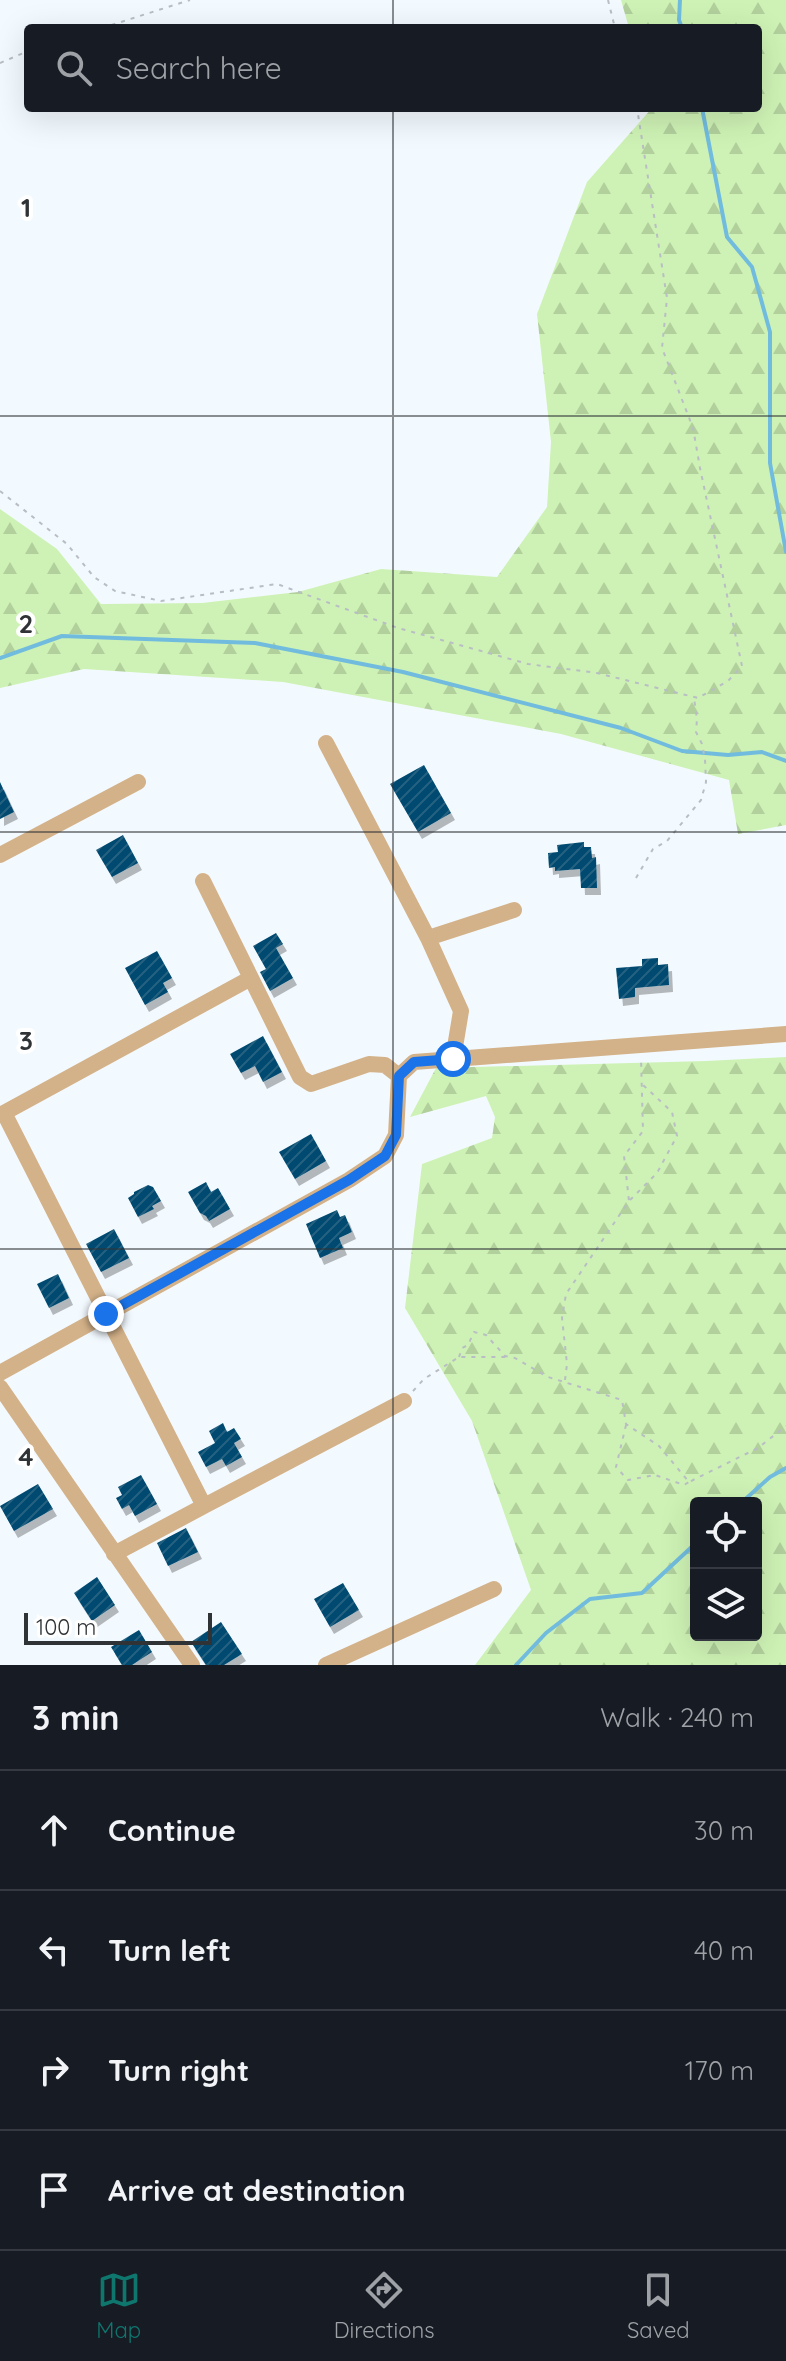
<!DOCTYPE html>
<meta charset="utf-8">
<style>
:root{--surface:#171b24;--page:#20242c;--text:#f1f3f6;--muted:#9ea1a6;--line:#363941;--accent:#0f766e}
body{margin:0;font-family:Quicksand,sans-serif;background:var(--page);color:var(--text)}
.controls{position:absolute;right:24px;bottom:24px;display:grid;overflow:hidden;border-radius:8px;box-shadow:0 8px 32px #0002}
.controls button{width:72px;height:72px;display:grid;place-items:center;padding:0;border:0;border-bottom:2px solid var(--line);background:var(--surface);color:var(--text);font:40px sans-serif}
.scale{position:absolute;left:24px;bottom:20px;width:188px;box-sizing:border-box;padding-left:8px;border:4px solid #2f3336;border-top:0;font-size:22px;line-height:28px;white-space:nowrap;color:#2f3336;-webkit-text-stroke:6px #fff;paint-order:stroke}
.stop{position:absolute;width:24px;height:24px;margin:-18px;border:6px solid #1a73e8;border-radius:50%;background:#fff}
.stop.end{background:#1a73e8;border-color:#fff;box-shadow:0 2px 8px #0008}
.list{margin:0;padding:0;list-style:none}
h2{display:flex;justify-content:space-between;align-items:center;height:104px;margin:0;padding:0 32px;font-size:34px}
h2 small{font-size:26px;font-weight:400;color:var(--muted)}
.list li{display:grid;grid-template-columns:52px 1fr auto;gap:24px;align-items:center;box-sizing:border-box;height:120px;padding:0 32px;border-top:2px solid var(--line)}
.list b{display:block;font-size:30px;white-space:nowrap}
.list em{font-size:26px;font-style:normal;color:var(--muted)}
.icon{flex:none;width:44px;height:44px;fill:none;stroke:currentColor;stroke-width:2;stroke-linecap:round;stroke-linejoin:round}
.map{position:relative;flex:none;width:786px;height:1665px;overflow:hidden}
.search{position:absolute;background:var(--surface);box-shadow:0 8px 32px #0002;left:24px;right:24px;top:24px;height:88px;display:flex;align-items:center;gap:20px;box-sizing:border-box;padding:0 28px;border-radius:8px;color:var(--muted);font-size:30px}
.sheet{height:584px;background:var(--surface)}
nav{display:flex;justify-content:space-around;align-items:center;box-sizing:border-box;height:112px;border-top:2px solid var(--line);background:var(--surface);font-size:22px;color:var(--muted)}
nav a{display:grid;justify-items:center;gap:4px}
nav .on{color:var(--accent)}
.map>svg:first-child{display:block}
</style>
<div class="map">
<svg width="786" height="1665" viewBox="0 0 786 1665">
<defs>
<pattern id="forest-firs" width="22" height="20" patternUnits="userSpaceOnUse" patternTransform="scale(2)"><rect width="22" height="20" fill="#cef2b5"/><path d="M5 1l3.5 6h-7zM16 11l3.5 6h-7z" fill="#b1d09c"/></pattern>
<pattern id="building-hatch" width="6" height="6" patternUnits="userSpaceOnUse" patternTransform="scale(2)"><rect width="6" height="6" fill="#00496f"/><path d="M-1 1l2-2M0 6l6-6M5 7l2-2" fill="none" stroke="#276180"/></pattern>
<filter id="shadow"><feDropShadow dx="4" dy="7" stdDeviation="0" flood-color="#0004"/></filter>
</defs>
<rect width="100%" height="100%" fill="#f3faff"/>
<path fill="url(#forest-firs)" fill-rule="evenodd" d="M621,0h165v825l-48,9 -9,-54 -168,-46 -278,-52 -199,-13 -84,19v-179l57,40 44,55 101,-1 96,-11 83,-23 116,8 50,-70 4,-65 -14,-128 50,-132 65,-74h106v-80h-129z
M786,1057v608h-311l56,-75 -59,-169 -67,-113 17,-144 70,-26 3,-21 -9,-21 -76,21 26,-49 270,-7zM696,1503h60v132h-60z"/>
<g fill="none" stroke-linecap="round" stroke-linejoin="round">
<path stroke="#71bcde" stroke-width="4" d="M680,0l-1,20 3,8
M702,108l25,129 25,30 18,65v131l16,89
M0,658l62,-22 193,7 148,29 218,56 61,23 46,4 34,-3 24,9
M741,1503l29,-26 16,-9
M516,1665l30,-32 44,-34 52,-6 54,-50"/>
</g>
<path fill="url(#building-hatch)" filter="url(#shadow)" d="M424,765l27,48 -33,19 -28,-48z
M0,782l14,30 -14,7z
M123,835l15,28 -26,14 -16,-27z
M584,842v5h7l1,11 4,-1 1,31h-16l-1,-19 -25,2v-4l-6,1 -1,-15 10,-1 -1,-7z
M276,933l7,11 -7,4 17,30 -23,13 -10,-19 6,-3 -13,-23z
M157,951l15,27 -9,5 5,9 -23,13 -20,-37z
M658,958v7l10,-1 1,21 -34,3v9l-16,2 -3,-31 26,-2v-7z
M263,1036l19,36 -19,10 -8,-16 -14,7 -11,-19z
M311,1134l15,27 -31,18 -16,-27z
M206,1182l5,10 7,-4 12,21 -21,12 -3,-5 -6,-3 -12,-21z
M148,1185l5,2 8,14 -9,5 2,3 -16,8 -10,-19 6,-4v-2z
M337,1210l3,7 5,-2 7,17 -13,6 4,10 -23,10 -14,-34z
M114,1229l15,29 -28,14 -15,-28z
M58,1274l11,24 -20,10 -12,-24z
M223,1423l4,9 7,-4 7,11 -7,4 8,14 -16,9 -4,-7 -16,8 -8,-15 17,-9 -6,-12z
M141,1475l16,29 -22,12 -6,-11 -7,4 -6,-11 6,-3 -4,-8z
M38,1484l15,25 -39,22 -14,-25z
M186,1528l12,24 -30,14 -11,-23z
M97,1577l18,28 -23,16 -18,-28z
M343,1583l16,27 -29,17 -16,-28z
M221,1622l21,32 -18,11h-18l-15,-23z
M139,1630l13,22 -20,13h-10l-11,-18z"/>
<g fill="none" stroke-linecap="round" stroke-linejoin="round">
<path stroke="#b8bec3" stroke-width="2" stroke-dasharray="4 6" stroke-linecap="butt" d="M608,0l7,28
M102,28l88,-28
M0,63l28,-12
M0,491l67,53 27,33 21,14 46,10 116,-17 121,44 130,36 69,9 101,25 30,-17 14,-15 -42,-198 -7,-40 -31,-80 5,-50 -30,-190
M636,878l17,-29 14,-8 34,-41 5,-18 -1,-23 -3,-15 -6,-12 1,-13 -3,-21
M630,1200l27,-27 20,-37 -5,-24 -30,-28
M459,1357l3,-9 6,-3 6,-13 12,3 19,21 10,2 33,19 74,23 4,24 33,22 30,36 69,-34 28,-22
M565,1380l2,-16 -5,-46 4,-24 63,-93 -5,-45 19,-25 -2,-73
M413,1391l11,-12 35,-22h47
M626,1425l-10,42 12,13 27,-5 29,10 5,-3"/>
<path stroke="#d4b289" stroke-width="16" d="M326,743l102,195 33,73 -8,48
M0,855l138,-73
M203,881l48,97
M428,938l86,-28
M4,1113l200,393 -90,48
M0,1115l251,-137 49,99 11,7 58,-20 16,1 14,11
M0,1373l349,-193 36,-24 11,-21 3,-59 15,-14 372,-28
M0,1387l192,278
M204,1506l200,-105
M326,1665l168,-76"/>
</g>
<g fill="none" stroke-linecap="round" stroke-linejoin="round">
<path stroke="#1a73e8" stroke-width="10" d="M106,1314l243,-134 36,-24 11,-21 3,-59 15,-14 39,-3"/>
</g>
<path fill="none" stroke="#2f3336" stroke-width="2" stroke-opacity="0.55" d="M393,0v28M393,108v1557M0,416h786M0,832h786M0,1249h786"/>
<g font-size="26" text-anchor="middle" font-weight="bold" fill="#2f3336" stroke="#fff" stroke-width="8" stroke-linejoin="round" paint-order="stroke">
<text x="26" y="217">1</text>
<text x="26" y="633">2</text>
<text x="26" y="1050">3</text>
<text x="26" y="1466">4</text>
</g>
</svg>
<div class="controls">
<button><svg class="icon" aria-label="locate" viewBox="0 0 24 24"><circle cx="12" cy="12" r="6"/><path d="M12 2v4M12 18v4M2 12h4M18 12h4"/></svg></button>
<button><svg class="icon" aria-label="layers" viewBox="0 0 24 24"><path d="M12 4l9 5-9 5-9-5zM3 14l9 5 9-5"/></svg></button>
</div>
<div class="scale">100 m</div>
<div class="stop" style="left:453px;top:1059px"></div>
<div class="stop end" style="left:106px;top:1314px"></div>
<div class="search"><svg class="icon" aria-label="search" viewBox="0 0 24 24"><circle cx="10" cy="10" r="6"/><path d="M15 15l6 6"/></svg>Search here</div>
</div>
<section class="sheet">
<h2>3 min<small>Walk · 240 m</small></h2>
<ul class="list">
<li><svg class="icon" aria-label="ahead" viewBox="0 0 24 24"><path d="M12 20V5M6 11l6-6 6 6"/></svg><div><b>Continue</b></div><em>30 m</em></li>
<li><svg class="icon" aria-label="left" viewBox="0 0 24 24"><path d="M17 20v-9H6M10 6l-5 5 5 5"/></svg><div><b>Turn left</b></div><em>40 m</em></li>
<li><svg class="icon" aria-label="right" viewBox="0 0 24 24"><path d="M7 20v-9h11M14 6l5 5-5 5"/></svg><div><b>Turn right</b></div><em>170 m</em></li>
<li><svg class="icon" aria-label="arrive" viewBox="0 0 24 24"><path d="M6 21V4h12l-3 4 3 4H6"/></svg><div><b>Arrive at destination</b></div></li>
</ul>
</section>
<nav>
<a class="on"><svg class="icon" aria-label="map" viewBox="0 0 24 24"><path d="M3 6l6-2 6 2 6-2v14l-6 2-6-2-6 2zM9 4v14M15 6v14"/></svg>Map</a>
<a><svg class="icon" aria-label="directions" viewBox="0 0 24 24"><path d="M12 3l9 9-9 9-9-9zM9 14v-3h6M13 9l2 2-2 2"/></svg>Directions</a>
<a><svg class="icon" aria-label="saved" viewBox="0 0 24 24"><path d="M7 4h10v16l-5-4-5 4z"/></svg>Saved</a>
</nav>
